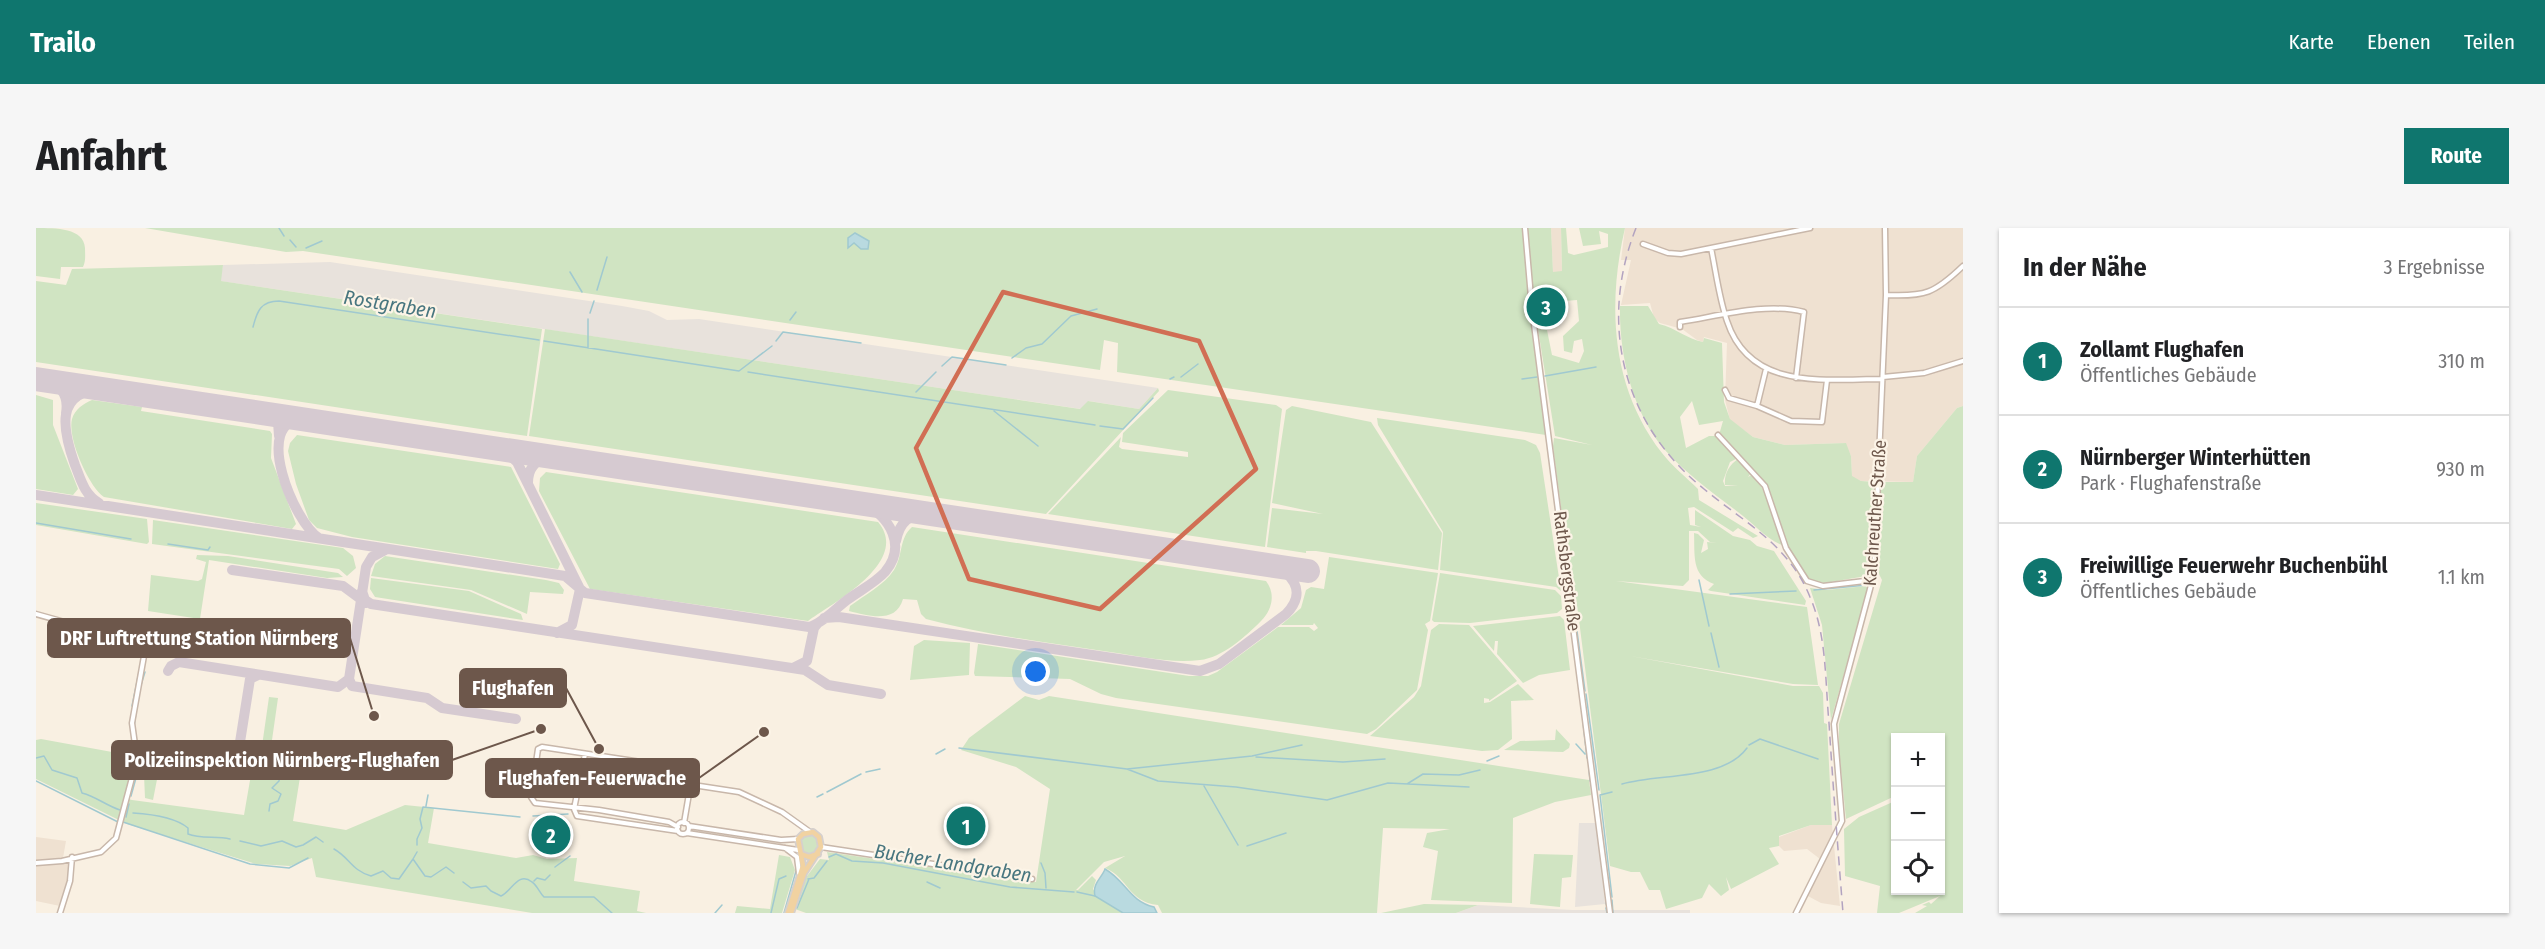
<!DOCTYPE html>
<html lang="de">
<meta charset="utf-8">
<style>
:root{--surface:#fff;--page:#f6f6f6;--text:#202124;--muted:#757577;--line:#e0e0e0;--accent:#0f766e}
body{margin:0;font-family:"Fira Sans Condensed",sans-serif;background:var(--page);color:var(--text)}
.controls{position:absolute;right:18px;bottom:18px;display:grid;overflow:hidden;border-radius:0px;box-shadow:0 2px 4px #0004}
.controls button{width:54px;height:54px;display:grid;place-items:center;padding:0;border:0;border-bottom:2px solid var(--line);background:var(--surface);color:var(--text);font:30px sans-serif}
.you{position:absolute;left:1000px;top:444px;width:21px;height:21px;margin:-15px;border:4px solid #fff;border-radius:50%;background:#1a73e8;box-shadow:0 0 0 9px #1a73e833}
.badge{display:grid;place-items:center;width:39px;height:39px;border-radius:50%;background:var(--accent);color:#fff;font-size:20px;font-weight:700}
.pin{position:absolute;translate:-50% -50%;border:3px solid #fff;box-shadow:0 2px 6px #0006}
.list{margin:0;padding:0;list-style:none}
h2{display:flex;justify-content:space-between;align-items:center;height:78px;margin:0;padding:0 24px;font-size:26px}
h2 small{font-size:20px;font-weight:400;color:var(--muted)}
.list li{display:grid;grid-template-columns:39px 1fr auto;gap:18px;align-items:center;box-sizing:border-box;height:108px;padding:0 24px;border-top:2px solid var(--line)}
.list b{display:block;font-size:22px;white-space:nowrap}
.list p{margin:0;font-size:20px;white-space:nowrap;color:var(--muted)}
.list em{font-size:20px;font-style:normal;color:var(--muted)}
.icon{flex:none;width:33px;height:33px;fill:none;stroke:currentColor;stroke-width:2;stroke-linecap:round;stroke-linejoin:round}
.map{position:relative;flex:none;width:1927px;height:685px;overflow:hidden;border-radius:0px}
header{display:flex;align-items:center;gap:36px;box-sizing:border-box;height:84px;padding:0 30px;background:var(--accent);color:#fff}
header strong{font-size:28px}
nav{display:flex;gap:33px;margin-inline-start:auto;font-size:21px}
.intro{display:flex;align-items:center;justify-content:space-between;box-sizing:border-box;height:144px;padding:0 36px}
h1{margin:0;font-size:42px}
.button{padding:15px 27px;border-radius:0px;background:var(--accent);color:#fff;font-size:21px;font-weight:700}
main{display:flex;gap:36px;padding:0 36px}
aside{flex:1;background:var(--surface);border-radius:0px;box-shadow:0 2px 4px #0004}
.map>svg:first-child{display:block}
</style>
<header>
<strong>Trailo</strong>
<nav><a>Karte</a><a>Ebenen</a><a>Teilen</a></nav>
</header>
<div class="intro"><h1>Anfahrt</h1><a class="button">Route</a></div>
<main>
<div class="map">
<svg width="1927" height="685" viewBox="0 0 1927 685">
<rect width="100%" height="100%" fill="#f9f0e2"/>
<path fill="#efe1d1" d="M1515,0h10l1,44h-9z
M1589,0h338v178l-6,2 -40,48 -4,26 -52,-1 -9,-4 -1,-21 -6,-13 -60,2 -32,-8 -23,-17 -5,-20 2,-57 -23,-6 -1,5 -6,-2 -15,-11 -22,-6 -6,-5 -4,-15 -29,2 10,-45h-10z
M1775,597h21l8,81 -19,-3 -17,-9 16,-35 -13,-10 -23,2 -5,-5v-9z
M0,609l30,4 -3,17 8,-3 -2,28 -9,23 -24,-5z"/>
<path fill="#e8e2dc" d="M294,34l292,44 27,5 18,9 32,-1 459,69 -19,21 -50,-8 -8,8 -861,-128 3,-16z
M1543,595h17l9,81 -30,3z
M1442,677l95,5h117v3h-234z"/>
<path fill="#d0e4c2" d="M0,0c20,0 48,0 49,20 0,7 1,13 -2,19h-22l-1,12 -24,-3z
M109,0h1406l2,44 9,-1 -1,-43h5l2,25 6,2 34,-8v-13l-9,-3 2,13 -18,2 -4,-18h46c-18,77 -14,160 37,225 10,13 24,24 36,36l1,11 59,36 -5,2 -15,-10 -5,4 -39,-25 -6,1 2,17 11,2 -6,-2v-15l38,26 17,4 7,6 17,5 32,50 -1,4 -94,-14 -3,-1 6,-6c-23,-8 -19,-30 -20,-51l4,1 6,6 -3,13 7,-4 -1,-7 10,1 -7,-1 -12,-11h-9v49l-6,6 -67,-5 191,26 11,78 -25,-1 -163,-28 163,30h26l4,7 1,30 3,1 5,101h-21l-32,11v10l-10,2 10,16 -48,25 -5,-12 3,13 -8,6 -12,-12 -7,14 -36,11 -6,-19h-11l-9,-18h-9l-21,-6 -32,-254 -8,-36 -17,-130 1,-8 38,7 -37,-9 -17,-107 9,1 5,25 27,8 5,-12 -2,-12 -8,2 -2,12 -8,-2 -1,-15 16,-15 -2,-21 -48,4 17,131 -429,-63 1,-29 -14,-3 -4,30 -797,-119 -17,1z
M187,37l-2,16 321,48 -15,107 -491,-74v-81l30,4 6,-16z
M1584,78h28l11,18c17,4 28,15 44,18l1,-4 18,5 2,59 6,17 23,18 32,8 61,-2 5,13 1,20 9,5 15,1 -4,93 -53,9 -11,-3 -21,-35 -12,-36 -16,-34 -8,-5 -32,-36 4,-14 -24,4 -7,-24 -12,16 6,31 23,-12h8l21,22 -8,4 -7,19 2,5h13l-13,-1c-1,-11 4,-20 13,-26l13,14 -3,4 5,-3 13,20 16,51c-15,-5 -30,-23 -44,-33 -25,-19 -53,-39 -74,-63 -32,-38 -45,-95 -44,-143z
M509,101l535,80 8,-8 51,8 19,-21 1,3 -113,123 -517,-78z
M1132,162l108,15 6,4 -17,138 -217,-33 73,-77 -2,10 3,2 66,8v-5l-66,-10 1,-9z
M0,167l17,5v25l25,64 -5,6 -37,-6z
M56,172l50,7 -1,4 129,20 2,3 -1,24 25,66 -4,5 -188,-32c-15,-10 -37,-59 -32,-78 3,-10 11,-15 20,-19z
M1256,178l79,16 71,111 -4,37 -122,-19h-10v2l-39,-6 5,-39 51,6 -51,-11 14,-93z
M1927,178v507h-48l12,-7 -5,-1 7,-3 2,2 9,-8 -41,17h-22l3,-27 -35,-10 -1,-47 15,-12 36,-16 1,89h44l1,-82 4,-1 -2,-17 -2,-1 -1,-52h-44l-1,59 -49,23 -7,-69v-26l43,-144 -3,-6 1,-92h33l4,-26 40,-48z
M1341,190l148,22 11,5 4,8 21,138 -5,-4 -116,-17 3,-38 -65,-107z
M261,207l214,32 49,97 -2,5 -206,-32 -35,-9 -8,-8 -13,-36 -8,-33 2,-8z
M510,244l332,50c33,39 -43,80 -70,99l-218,-32 -51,-98 1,-13z
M0,275l111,16 2,23 -2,2 -111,-19z
M117,292l190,28 10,8 3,12 -9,8 -8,-7 -187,-25z
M876,299l354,54c10,13 6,29 -5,40 -15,15 -39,37 -61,39 -28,4 -62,-4 -90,-8 -62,-9 -123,-17 -184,-33l-5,-5 -4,-14 -14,-1c-7,25 -34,17 -54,12l1,-5c15,-11 34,-21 44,-36 9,-14 5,-32 18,-43z
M161,327l31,1 110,17 5,4 -16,1 -118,-18 -9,59 -52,-8 3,-36 47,6 4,-2 4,-17 -10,-3z
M349,328l161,24 13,3 5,7 -1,4 -33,-2 -3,22 -56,-24 -100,-14 4,-12z
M1293,329l109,16 -8,48 -5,3 3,6 -11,60 -41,39 -9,5 -251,-36 -15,-4 -31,-15 -95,-3 -1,-3 4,-29 211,32h19l9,-4 61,-45h31l5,4 4,-3 -4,-5 -1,2h-32l20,-17 5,-18 5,-3 13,2z
M1404,345l115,17 6,6 1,13 -5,4 -87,10 -36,-1 -2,-2z
M335,350l98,13 52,23 2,6 -148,-23 -5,-8z
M1830,358l2,3 -37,131 -9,-95 -12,-37 17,2z
M1524,388l4,4 6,50 -31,5 -16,8 -26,-29 1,-13h-3l-1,10 -21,-25z
M1403,396l30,1 48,56 -28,20v-2l-5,-1v5l6,-1 28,-18 16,16 -23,1 1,38 -14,11 -16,1 -112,-15 44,-39 7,-11 10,-56z
M888,412l46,3 -1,32 -59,5 4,-34z
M989,468l14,4 10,-4 540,84 2,15 -36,7 -42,16 -1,85 -81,-3 7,-49 -15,-4 4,-14 23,-4 -67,-1 -6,85h-215l-4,-8c-30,-3 -29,-27 -53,-37l20,-12 -21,6 -28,28h2l14,-14 4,4 -3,9 6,9 24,15h-317l-11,-4 9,-29 16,-21 9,1 -2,-8 209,30 14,-93 -34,-22 -55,-17 8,-12z
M233,469l9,1 -8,56h4l-1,4 -22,-4v-2l10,1z
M1520,501l14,15 -1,4 -6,4 -59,-2 16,-9 35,-1z
M5,511l93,17 -9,42 7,2 112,15 9,-52 48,8 -8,50 53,9 59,-25 29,3 -6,35 88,15 17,-3 14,4 30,-1 -3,23 66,10 -3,20 9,2h-114l-216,-36 -4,-19 -22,8 -34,-2 -129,-40 -91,-45v-39z
M113,536h11l-7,36 -8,-2 -1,-23z
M763 617a10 10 0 1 1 20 0a10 10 0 1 1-20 0Z
M1498,626l39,1 -2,22 -9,1 -2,29 -30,-3z
M743,627l11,2 5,13 -13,43h-47l2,-7 33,3z
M1388,676l54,1 -22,8h-75z"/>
<path fill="#b9dae0" stroke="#a0c9d0" stroke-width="1.5" d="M819,5l14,8 -1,8h-7l-7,-6 -6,5v-10z
M1069,641c21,12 24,32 49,38l3,6h-34l-28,-17c-3,-13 7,-18 10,-27z"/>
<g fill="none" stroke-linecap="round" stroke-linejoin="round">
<path stroke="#a0c9d0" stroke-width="1.5" d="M243,0l5,8
M254,12l6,7
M270,20l16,-7
M534,44l12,20
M561,62l10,-33
M554,85l4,-12
M754,92l6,-8
M217,99c4,-16 8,-26 26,-26l260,39
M508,113l195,30 33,-25
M740,113l7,-9 78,11
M552,120v-29
M976,130l14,-10 16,-4 29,-28 26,-7
M906,138l10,-9 54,8
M712,144l347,53
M1509,148l51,-9
M1145,149l17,-13
M1134,151l4,-2
M1486,151l15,-2
M880,164l20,-20
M958,183l44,35
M1064,198l23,3 30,-31
M0,295l95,16
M132,316l40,6 2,-3
M1534,348l5,35
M1663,352l10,46
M1778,362l53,-5
M1694,366l66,-3
M1539,388l10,75
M1675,405l8,34
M105,457l4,-13
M1550,466l13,96
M96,478l7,-34
M1547,494l4,36
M98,499l3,-22
M1540,516l9,10
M1713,517l11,-6 58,20
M923,520l168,21 125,-13 50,-11
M900,526l9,-5
M1220,529l87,5 42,-3
M0,530l8,-2 8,14 25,8 5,15c15,4 23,12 38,17
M1451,533l12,-5
M1091,541l31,12 78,6 91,13 61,-17 81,4
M1553,541l1,12
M830,544l14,-3
M0,553l82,41
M1371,556l16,-10 36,1 21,-5
M1586,556c37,-11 101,-3 125,-36
M1168,558l34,59
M791,564l34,-18
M1576,564l-12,3 12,102
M95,568l10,-36 12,-10
M781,569l6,-3
M390,578l2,-11
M233,583l1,-7 8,-3 3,-7 -9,-6 7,-7 1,-7
M97,585c16,1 42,4 55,15v6c12,5 28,2 42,5
M497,588l35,-2
M90,589l3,-13
M87,594l127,42 39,4 19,-10
M1561,600l8,63
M204,613l21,5 21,-5 14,6 7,-2 13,-8 7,5
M381,617v-6l5,-11 -2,-9 3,-12 97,10
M1211,618l39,-13
M298,621c16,9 17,21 37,27l12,-5 8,7 8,1 14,-20 12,17 6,1 15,-10 8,6
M793,629l7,-3 16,7 31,2 127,24 64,5
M377,631l4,-7
M1005,635l4,10 1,15
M519,639l15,-11
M772,651l6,-1 13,-17
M498,653l3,-3 8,2 5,-5
M427,654l8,6 15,-2 5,5 10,5c11,-5 17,-25 31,-14 5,3 7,10 12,15h50l18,16
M891,654l13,6
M1041,664l18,4
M1570,669v7
M1576,672l1,13
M761,680l12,-29
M1570,680l1,5
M679,685l7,-8
M735,685l8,-34 7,-3
M748,685l12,-42"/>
<path stroke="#d6cad1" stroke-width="10" d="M10,152c15,5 23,16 20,33
M229,185l13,9 1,14
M268,191c-54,0 -9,105 15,119
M467,221l14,13 63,127 -8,36 -15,8
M492,255c0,-15 7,-22 21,-27
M0,267l529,81 20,17 224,34c14,-4 26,-18 38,-27 12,-9 28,-17 38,-28 22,-26 5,-55 -21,-68
M63,275c-15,-9 -18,-23 -24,-38 -12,-34 -22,-75 30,-76
M860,313c4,-20 13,-27 33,-27
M349,322l-13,7 -6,10 -17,112 3,7 75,12 15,10 74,11
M196,342l111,16 23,17
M326,363l3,9 6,4 434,66 23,15 53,9
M788,390l15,-1 361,54 19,-7 67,-50c23,-23 5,-44 -20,-50
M210,396l98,15 7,6 2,7
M757,440l14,-7 7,-33 4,-5
M132,443l3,-5 8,-4 159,25 11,-8
M204,514l10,-63 8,-4"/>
<path stroke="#d6cad1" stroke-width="24" d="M0,151l1272,192"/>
<defs>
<path id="minor" d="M1489,0l7,81 78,604
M1607,16l25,9 13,1 129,-26
M1675,20c5,24 8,50 16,73 23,70 97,58 155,58
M1850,67c39,2 49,-2 77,-29
M1644,99v-5c39,-6 86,-20 124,-10l-8,66
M1730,141l-9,37 34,15 31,1 5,-42
M1847,149l41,-4 39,-12
M1689,162l4,8 28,8
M1682,207l47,51 21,62 21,33 16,5 50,-6
M0,386l100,28 6,4 2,10 -12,67 5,36 -21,79 -15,14 -39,9 -26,2
M549,526l-11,55 3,7 101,15
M500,533l203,31 43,20 28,20
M607,548l2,-13
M641 600a6 6 0 1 1 12 0a6 6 0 1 1-12 0Z
M653,598l92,14 17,-1
M642,599l-9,-5 -70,-12 -64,-7 -4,-6 7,-48 4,-2 145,22 5,7 -8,47
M651,605l111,17
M785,619l211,32
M749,620l12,9 2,16
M24,685l10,-32 2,-24
M1760,685l46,-92 -8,-97 40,-150 12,-279 -1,-67"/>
<path id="major" d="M765,626l8,3 9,-3
M752,685l15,-47 -5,-27 5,-5 10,-2 6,5 2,10 -17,26 -13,40"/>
</defs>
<use href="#minor" stroke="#c8b7aa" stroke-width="7"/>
<use href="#major" stroke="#d6d0cd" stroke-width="8"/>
<use href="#minor" stroke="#fff" stroke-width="4"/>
<use href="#major" stroke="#f1d2a1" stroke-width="4.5"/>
<path stroke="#b2a3c0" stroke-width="1.5" stroke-dasharray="9 6" stroke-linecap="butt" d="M1600,0c-38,96 -13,196 68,261 41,34 85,56 106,108 17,39 15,84 19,126 4,63 9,127 14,190"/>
</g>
<path fill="none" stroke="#d16e54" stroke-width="4.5" stroke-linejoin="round" d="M967,64l196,49 57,128 -156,140 -131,-30 -53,-131z"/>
<g text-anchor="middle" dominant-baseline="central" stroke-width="4.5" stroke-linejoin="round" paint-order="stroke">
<g font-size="18" fill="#6d574b" stroke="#fcf4e7">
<text transform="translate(1839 285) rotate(-86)">Kalchreuther Straße</text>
<text transform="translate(1531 343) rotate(83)">Rathsbergstraße</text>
</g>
<g font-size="20" font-style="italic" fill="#48767f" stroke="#fcf4e7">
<text transform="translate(354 76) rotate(9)">Rostgraben</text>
<text transform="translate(917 635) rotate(9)">Bucher Landgraben</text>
</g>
</g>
<path fill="none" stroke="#6d574b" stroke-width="2" d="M338 488L314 410M563 521L530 460M505 501L416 532M728 504L663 550"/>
<g fill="#6d574b" stroke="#fcf4e7" stroke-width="2">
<circle cx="338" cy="488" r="6"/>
<circle cx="563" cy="521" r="6"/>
<circle cx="505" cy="501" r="6"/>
<circle cx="728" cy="504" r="6"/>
</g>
<g fill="#6d574b" stroke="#6d574b" stroke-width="2">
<rect x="12" y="391" width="302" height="38" rx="6"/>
<rect x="424" y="441" width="106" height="38" rx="6"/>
<rect x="76" y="513" width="340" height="38" rx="6"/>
<rect x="450" y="531" width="213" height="38" rx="6"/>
</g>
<g font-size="20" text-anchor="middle" font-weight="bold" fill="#fff">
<text x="163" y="417">DRF Luftrettung Station Nürnberg</text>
<text x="477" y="467">Flughafen</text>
<text x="246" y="539">Polizeiinspektion Nürnberg-Flughafen</text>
<text x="556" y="557">Flughafen-Feuerwache</text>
</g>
</svg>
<div class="controls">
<button>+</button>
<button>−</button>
<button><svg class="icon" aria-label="locate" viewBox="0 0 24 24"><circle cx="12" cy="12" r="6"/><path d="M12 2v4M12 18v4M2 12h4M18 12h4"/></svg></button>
</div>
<div class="you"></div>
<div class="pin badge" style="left:930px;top:598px">1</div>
<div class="pin badge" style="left:515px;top:607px">2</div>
<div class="pin badge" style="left:1510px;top:79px">3</div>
</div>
<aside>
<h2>In der Nähe<small>3 Ergebnisse</small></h2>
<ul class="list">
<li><span class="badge">1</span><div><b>Zollamt Flughafen</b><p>Öffentliches Gebäude</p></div><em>310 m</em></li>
<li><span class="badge">2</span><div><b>Nürnberger Winterhütten</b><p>Park · Flughafenstraße</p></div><em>930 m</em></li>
<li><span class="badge">3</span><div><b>Freiwillige Feuerwehr Buchenbühl</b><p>Öffentliches Gebäude</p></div><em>1.1 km</em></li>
</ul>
</aside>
</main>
